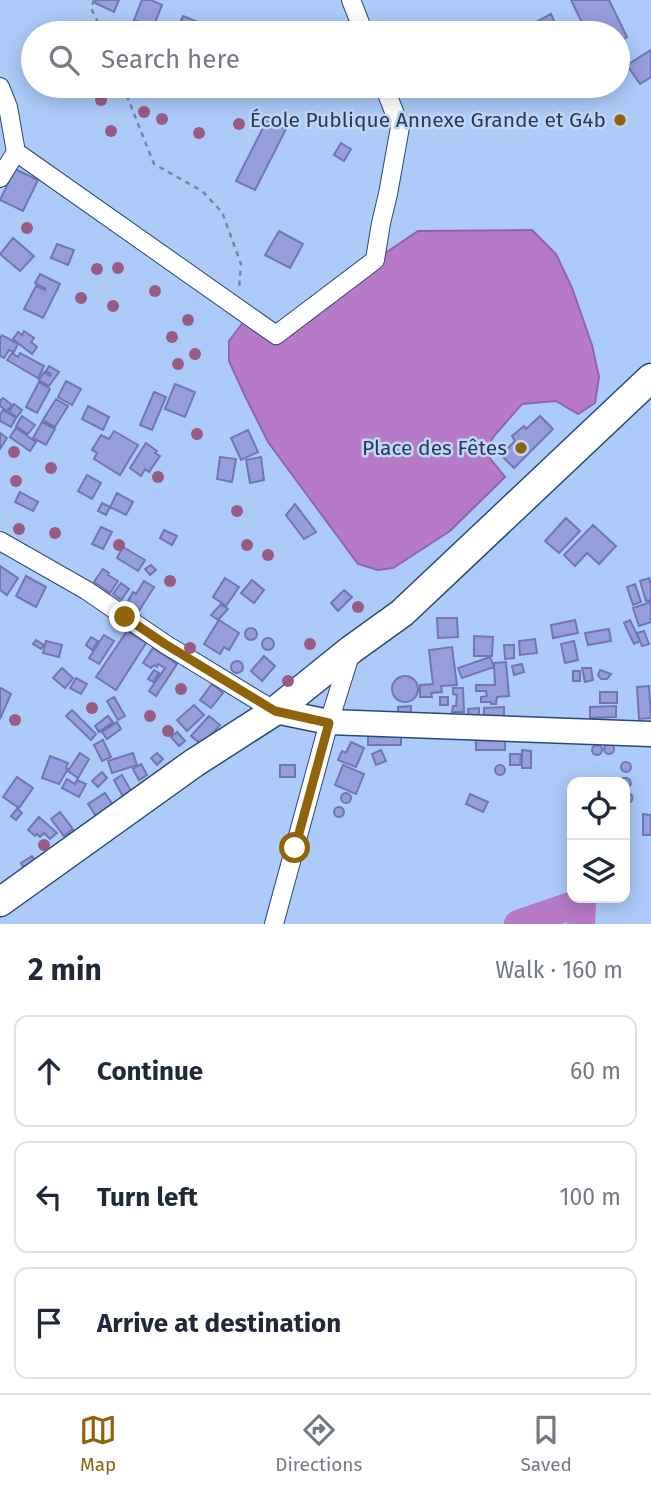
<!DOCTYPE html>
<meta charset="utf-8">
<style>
:root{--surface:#fff;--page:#f2f2f3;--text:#1f2937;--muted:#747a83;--line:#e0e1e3;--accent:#8e6309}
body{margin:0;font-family:"Fira Sans",sans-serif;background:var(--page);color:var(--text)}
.controls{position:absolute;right:21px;bottom:21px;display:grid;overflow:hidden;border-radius:14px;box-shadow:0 4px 18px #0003}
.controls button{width:63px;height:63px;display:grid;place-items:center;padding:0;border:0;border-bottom:2px solid var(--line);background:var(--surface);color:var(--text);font:35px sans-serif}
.stop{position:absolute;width:21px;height:21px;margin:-16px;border:5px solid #8e6309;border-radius:50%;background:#fff}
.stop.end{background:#8e6309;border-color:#fff;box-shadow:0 2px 7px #0008}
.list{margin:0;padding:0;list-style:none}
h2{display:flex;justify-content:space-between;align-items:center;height:91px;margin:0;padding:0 28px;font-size:30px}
h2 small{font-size:23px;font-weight:400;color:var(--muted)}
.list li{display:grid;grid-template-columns:46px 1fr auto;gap:21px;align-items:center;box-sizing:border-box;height:112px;margin:0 14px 14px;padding:0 14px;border:2px solid var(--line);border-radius:14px}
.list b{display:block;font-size:26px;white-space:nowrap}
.list em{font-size:23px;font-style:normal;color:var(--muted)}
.icon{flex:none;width:38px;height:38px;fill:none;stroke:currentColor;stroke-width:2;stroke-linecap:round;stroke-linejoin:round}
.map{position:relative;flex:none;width:651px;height:924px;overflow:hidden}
.search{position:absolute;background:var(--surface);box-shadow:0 4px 18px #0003;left:21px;right:21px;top:21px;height:77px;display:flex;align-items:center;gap:18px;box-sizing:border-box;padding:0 24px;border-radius:38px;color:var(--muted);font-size:26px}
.sheet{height:469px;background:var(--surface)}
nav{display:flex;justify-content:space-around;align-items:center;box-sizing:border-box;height:98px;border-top:2px solid var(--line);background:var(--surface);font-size:19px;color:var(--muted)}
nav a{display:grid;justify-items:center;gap:4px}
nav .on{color:var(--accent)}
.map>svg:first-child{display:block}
</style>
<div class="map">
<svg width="651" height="924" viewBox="0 0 651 924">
<rect width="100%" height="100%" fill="#accbf9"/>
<path fill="#b77ac8" stroke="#8d67a5" stroke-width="2" d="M532,230l24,24 16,34 20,57 7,32 -4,26 -17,11 -22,-13 -34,3 -28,32 -9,16 20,25 -55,54 -57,37 -15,2 -20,-6 -90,-122 -22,-44 -17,-37v-20l18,-24 29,20 99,-77 43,-29z"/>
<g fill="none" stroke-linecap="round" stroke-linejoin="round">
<path stroke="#b77ac8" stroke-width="28" d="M518,924l64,-22 -1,22"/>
</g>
<path fill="#969ddb" stroke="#7076b2" stroke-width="2" d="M96,0h23l-5,12 -19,-9z
M142,0h9l11,5 -9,23 -19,-8z
M571,0h38l18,37 -9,5v-9h-31z
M551,14l4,9 -15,8 -4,-9z
M183,16l41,17h-48z
M651,50v27l-11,7 -13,-19z
M267,120l19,9 -31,61 -19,-9z
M341,143l10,6 -7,12 -10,-6z
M15,169l23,11 -15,31 -23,-11z
M279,231l24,13 -13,24 -25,-13z
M13,238l21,18 -14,15 -20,-17z
M57,244l17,6 -6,15 -17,-7z
M40,274l20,10 -17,34 -19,-9 12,-23 9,4v-2l-10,-5z
M24,331l10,7 -3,4 6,5 -5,7 -19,-15 5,-7 4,3z
M2,335l16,9 -4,8 -5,-2 -5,8 -4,-2v-18z
M12,353l6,4 2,-4 24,13 -6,12 -31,-18z
M49,366l10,6 -10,14 -10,-6 5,-8 6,4 1,-2 -5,-3z
M66,381l15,8 -9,16 -14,-8z
M39,382l11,7 -13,24 -11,-6z
M175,384l20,8 -10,25 -20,-8z
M154,392l12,5 -14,33 -12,-5z
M3,398l9,7 -5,6 -7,-5v-5z
M56,399l12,7 -13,21 -12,-7z
M14,404l8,6 -5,7 -8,-5z
M88,406l21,11 -6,13 -21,-11z
M3,410l13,8 -5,9 -11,-6v-6z
M22,416l13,9 -7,9 -12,-8z
M540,416l13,13 -39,39 -13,-13 14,-14 -3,-5 12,-10 2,3z
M42,422l13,7 -9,16 -13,-7z
M16,428l20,14 -6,9 -20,-14z
M248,430l10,22 -17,8 -10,-22z
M114,431l24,14 -18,30 -26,-16 3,-6 -5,-3 9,-15 8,4z
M0,433l7,5 -7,11z
M146,443l11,8 -2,2 5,3 -11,16 -4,-3 -4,7 -11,-8z
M220,457l16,2 -4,23 -15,-3z
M261,457l3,23 -14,3 -4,-23z
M87,475l14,8 -9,16 -14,-8z
M20,492l18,10 -5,9 -18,-9z
M117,493l16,9 -7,13 -16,-8z
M102,503l8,4 -4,8 -8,-4z
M295,504l21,28 -12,7 -18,-24z
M566,518l14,13 -21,22 -14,-12z
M593,525l23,21 -17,18 -12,-11 -12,13 -11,-11z
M101,527l11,5 -9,17 -11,-5z
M164,530l13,6 -5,9 -12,-7z
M123,547l22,13 -7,11 -21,-13z
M151,565l5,5 -6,5 -5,-6z
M0,566l18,12 -11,17 -7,-5z
M103,569l6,4 -1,2 10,6 -8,12 -16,-11z
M26,576l20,11 -10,20 -20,-11z
M225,578l14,9 -13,19 -13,-9z
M649,578l2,7v15l-5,1 -6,-20z
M252,580l12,10 -10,13 -13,-10z
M144,581l10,6 -15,24 -10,-6 2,-2 -3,-2 5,-9 3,2z
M121,583l8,6 -8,11 -8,-6z
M635,584l6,18 -8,3 -6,-18z
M344,590l8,7 -14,14 -7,-8z
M651,602v20l-12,4 -6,-18z
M221,604l7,5 -10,11 -7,-5z
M437,618h20l1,19 -20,1z
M219,620l20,13 -10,17 -5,-3 -4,7 -16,-10z
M575,620l3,13 -25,5 -2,-13z
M630,620l10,21 -6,3 -10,-21z
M245 634a6 6 0 1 1 12 0a6 6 0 1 1-12 0Z
M609,629l2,12 -23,4 -3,-12z
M127,631l19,12 -30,47 -20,-13z
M644,631l5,13 -7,2 -5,-13z
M104,635l10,6 -15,23 -10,-6z
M474,636l19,1 -1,19h-18z
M91,637l7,4 -6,9 -6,-5z
M262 644a6 6 0 1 1 12 0a6 6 0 1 1-12 0Z
M535,639l2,14 -17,2 -1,-14z
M36,640l8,5 -3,4 -8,-5z
M46,641l16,4 -3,12 -16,-4z
M574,641l4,19 -13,3 -4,-19z
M504,645h10v13l-9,1z
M452,647l5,38 -16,1 1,6 -11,1 1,4h-12v-12l13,-1 -4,-34z
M153,648l24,16 -21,32 -7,-5 16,-23 -7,-4 -1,3 -3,-2 -3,3 -8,-5z
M264,656l11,10 -13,15 -11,-10z
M490,657l4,10 -32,11 -4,-10z
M231 667a6 6 0 1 1 12 0a6 6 0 1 1-12 0Z
M506,662l3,34 -12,1 -1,7h-5v-2h-10v-5l6,-1 -1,-5h-10v-6h19l-1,-22z
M522,664l2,8 -10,3 -2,-9z
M62,668l11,10 -8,10 -12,-10z
M582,668h9l2,12 -8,2z
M154,670l5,3 -6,9 -5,-3z
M600,670l11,4 -4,5h-6l-3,-4z
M573,671h7v10h-7z
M392 689a13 13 0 1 1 26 0a13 13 0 1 1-26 0Z
M76,678l11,6 -6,10 -11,-6z
M212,684l11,9 -12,15 -11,-8z
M649,686l2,32 -12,1 -2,-32z
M1,688l10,6 -11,25v-30z
M453,688h10l1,24h-12l1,-6h3l1,-11 -4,-1z
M600,692h17v11h-17z
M114,697l11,19 -7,4 -11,-19z
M440,697h8v8h-8z
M194,705l10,10 -17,16 -10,-11z
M411,706v7l-13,1v-7z
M616,706v11l-26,1v-11z
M504,707v11l-20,1v-11z
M479,708v10l-10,1 -1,-10z
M72,710l24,24 -5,6 -25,-24z
M108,716l5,6 -14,10 -4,-6z
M209,716l11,9 -18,20 -11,-9z
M117,722l4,7 -14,10 -5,-7z
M177,732l8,9 -6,5 -8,-9z
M368,732l33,1v12h-33z
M476,738h29v12h-29z
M103,740l8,17 -9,4 -8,-16z
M351,742l13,6 -8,19 -18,-7 4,-9 4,2z
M604 749a5 5 0 1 1 10 0a5 5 0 1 1-10 0Z
M592 750a5 5 0 1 1 10 0a5 5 0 1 1-10 0Z
M381,750l5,11 -10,4 -4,-11z
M522,750l9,1v17h-9z
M80,753l9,6 -11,19 -10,-7z
M133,753l4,12 -25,8 -4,-12z
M157,753l6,6 -6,6 -6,-7z
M510,754h11l-1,11h-10z
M50,756l18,7 -2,5 2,1 -9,15 -17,-6z
M621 767a5 5 0 1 1 10 0a5 5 0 1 1-10 0Z
M141,764l6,11 -8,5 -6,-11z
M495 770a5 5 0 1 1 10 0a5 5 0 1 1-10 0Z
M280,765h15v12h-15z
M343,765l21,9 -8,20 -21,-9z
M102,772l5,6 -9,9 -6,-6z
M122,775l13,23 -9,4 -12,-22z
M17,777l16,11 -14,20 -16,-11z
M623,778h4l3,2 1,4 -2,3h-4v-5h-4z
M67,779l8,5 2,-4 9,4 -7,13 -17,-9z
M105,793l14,21 -19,8 -12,-18z
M341 798a5 5 0 1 1 10 0a5 5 0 1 1-10 0Z
M623.5 798a4.5 4.5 0 1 1 9 0a4.5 4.5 0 1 1-9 0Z
M470,794l18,8 -5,10 -17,-8z
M334 812a5 5 0 1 1 10 0a5 5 0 1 1-10 0Z
M17,809l5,4 -6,7 -5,-4z
M60,812l13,17 -9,7 -13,-17z
M643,814l8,1v20h-8z
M39,817l18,16 -7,6 -6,-6 -4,4 -3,-3 -2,2 -7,-6z
M32,856l9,13 -12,7 -8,-13z"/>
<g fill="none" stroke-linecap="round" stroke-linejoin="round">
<defs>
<path id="minor" d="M351,0l13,33
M0,87l8,20 8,45 -16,26
M16,152l260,183 99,-75 6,-37 7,-29 12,-67 -16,-41
M0,541l86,49 79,54 110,67
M274,924l55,-202 22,-70"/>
<path id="secondary" d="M275,711l54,11 322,12"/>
<path id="primary" d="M0,902l194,-139 81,-52 77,-62 50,-36 249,-235"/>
</defs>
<use href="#minor" stroke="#294979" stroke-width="20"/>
<use href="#secondary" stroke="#294979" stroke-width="27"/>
<use href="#primary" stroke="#294979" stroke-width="31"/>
<path stroke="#6f87ab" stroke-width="2.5" stroke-dasharray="5 5" stroke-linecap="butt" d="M94,0l-3,8 12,25
M123,86l31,78 48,27 20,21 19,52 -2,25"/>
<use href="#minor" stroke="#fff" stroke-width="18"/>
<use href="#secondary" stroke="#fff" stroke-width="24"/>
<use href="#primary" stroke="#fff" stroke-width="28"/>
</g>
<g fill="#985b83">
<circle cx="201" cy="92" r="6"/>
<circle cx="101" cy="100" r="6"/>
<circle cx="144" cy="112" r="6"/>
<circle cx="162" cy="119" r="6"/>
<circle cx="239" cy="124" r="6"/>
<circle cx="111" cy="131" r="6"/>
<circle cx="199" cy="133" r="6"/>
<circle cx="27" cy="228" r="6"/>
<circle cx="118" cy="268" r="6"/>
<circle cx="97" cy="269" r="6"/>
<circle cx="155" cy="291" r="6"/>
<circle cx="81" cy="298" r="6"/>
<circle cx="113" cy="306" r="6"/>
<circle cx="188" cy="320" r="6"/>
<circle cx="172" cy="337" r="6"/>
<circle cx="195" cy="354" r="6"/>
<circle cx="178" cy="364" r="6"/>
<circle cx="197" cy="434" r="6"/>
<circle cx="14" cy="452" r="6"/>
<circle cx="51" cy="468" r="6"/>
<circle cx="158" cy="477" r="6"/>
<circle cx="16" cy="481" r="6"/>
<circle cx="237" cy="511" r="6"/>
<circle cx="19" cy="529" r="6"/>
<circle cx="55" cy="533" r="6"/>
<circle cx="119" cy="545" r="6"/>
<circle cx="247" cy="545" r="6"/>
<circle cx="268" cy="555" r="6"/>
<circle cx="170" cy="581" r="6"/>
<circle cx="358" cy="607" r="6"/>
<circle cx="310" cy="644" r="6"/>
<circle cx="190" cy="648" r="6"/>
<circle cx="288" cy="681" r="6"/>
<circle cx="181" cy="689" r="6"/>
<circle cx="92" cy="708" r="6"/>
<circle cx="150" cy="716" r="6"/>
<circle cx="15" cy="720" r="6"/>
<circle cx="168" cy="731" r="6"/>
<circle cx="44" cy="845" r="6"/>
</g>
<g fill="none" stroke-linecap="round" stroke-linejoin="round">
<path stroke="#8e6309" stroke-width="9" d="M125,617l40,27 110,67 54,12 -34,125"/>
</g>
<g fill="#8e6309" stroke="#c0d7fa" stroke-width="2.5">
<circle cx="620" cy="120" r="7"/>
<circle cx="521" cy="448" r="7"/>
</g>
<g text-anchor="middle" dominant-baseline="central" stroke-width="5" stroke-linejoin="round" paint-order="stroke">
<g font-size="21" fill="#2b3a52" stroke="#c0d7fa" text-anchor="end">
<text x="606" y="120">École Publique Annexe Grande et G4b</text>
<text x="507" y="448">Place des Fêtes</text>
</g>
</g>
</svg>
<div class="controls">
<button><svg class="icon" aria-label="locate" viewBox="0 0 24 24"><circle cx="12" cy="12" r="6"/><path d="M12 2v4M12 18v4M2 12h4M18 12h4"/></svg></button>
<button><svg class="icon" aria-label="layers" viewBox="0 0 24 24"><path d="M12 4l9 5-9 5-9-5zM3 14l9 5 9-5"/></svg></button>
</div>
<div class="stop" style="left:295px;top:848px"></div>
<div class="stop end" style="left:125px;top:617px"></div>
<div class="search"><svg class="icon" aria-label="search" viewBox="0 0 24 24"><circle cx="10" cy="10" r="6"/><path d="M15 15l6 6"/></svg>Search here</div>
</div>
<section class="sheet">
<h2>2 min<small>Walk · 160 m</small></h2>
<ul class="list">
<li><svg class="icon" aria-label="ahead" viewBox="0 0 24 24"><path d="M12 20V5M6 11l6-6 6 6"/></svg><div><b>Continue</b></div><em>60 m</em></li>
<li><svg class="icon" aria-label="left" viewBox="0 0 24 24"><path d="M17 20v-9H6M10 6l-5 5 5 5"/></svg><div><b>Turn left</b></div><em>100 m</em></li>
<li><svg class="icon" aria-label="arrive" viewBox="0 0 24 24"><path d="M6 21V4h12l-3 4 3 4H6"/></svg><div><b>Arrive at destination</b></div></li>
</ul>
</section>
<nav>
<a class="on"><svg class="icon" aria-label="map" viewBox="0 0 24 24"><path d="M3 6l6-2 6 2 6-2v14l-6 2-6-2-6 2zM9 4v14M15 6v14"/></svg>Map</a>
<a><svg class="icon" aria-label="directions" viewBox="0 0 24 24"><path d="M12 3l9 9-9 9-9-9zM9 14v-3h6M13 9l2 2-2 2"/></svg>Directions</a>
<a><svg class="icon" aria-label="saved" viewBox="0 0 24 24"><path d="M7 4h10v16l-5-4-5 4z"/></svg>Saved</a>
</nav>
